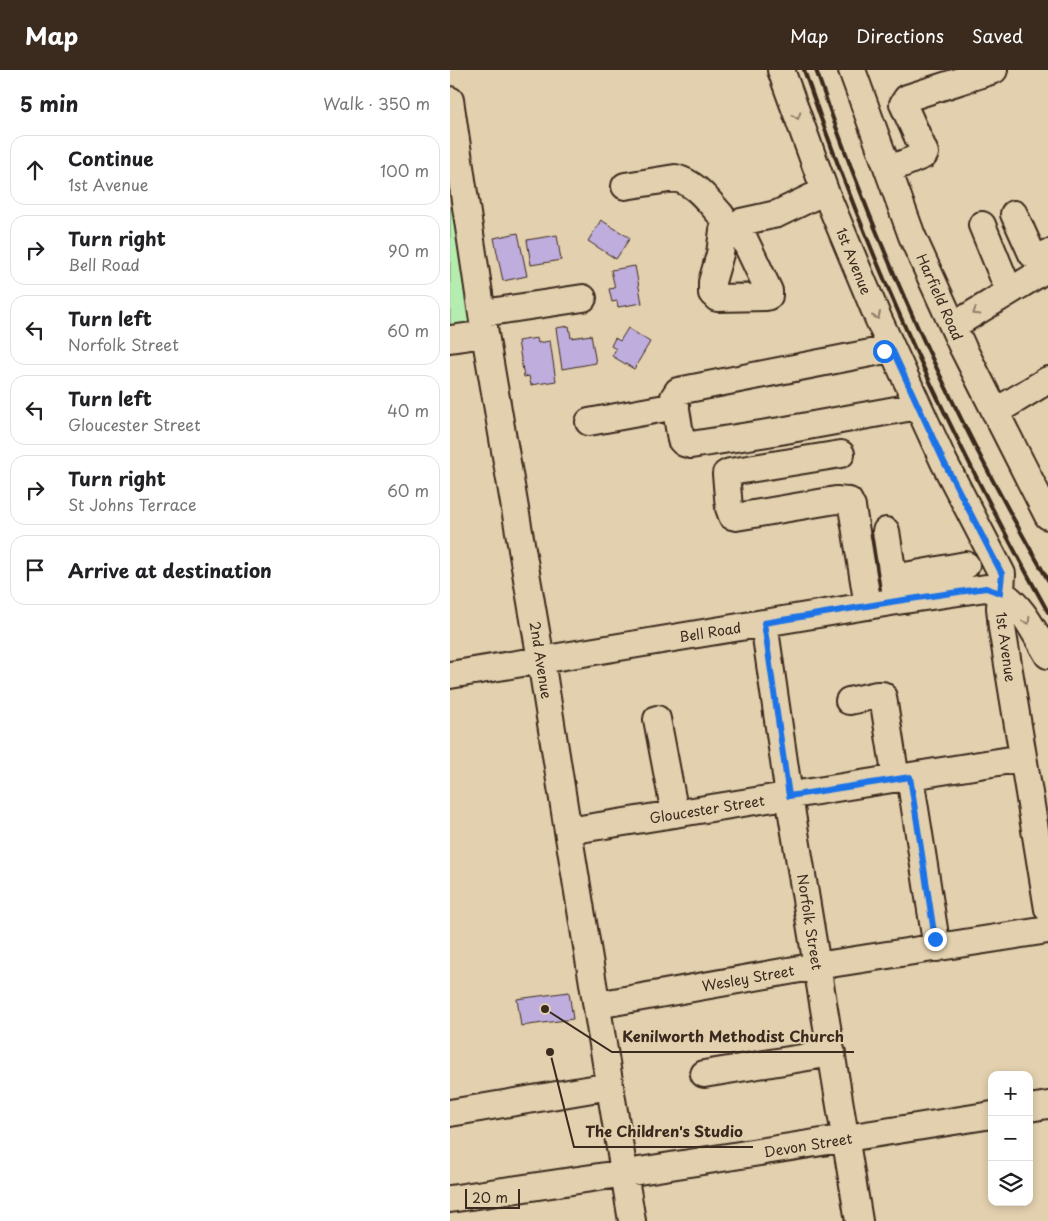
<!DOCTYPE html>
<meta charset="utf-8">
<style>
:root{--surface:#fff;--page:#f2f2f2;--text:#202124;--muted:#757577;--line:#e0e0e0;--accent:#3b2a1e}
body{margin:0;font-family:"Playpen Sans",sans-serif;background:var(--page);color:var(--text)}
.controls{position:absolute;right:15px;bottom:15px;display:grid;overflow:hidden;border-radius:10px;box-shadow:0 2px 8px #0003}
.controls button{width:45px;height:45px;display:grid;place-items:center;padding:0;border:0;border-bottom:1px solid var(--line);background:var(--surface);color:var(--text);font:25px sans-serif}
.scale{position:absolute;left:15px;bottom:12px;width:55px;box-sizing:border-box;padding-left:5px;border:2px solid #3b2a1e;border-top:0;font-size:14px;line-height:18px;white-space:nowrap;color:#3b2a1e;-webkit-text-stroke:4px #e2d0ae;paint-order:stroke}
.stop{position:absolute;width:15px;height:15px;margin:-11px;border:4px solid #1a73e8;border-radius:50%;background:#fff}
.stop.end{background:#1a73e8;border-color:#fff;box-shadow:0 1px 5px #0008}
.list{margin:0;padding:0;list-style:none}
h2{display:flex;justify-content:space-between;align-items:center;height:65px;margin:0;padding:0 20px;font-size:21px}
h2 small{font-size:16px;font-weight:400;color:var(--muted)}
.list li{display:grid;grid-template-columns:32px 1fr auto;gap:15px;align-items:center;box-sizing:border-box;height:70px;margin:0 10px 10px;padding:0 10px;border:1px solid var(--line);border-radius:15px}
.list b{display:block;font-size:19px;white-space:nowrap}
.list p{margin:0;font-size:16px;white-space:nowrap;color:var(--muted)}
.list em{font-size:16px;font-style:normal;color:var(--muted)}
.icon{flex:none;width:28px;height:28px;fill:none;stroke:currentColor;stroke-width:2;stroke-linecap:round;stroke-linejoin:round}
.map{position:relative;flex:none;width:598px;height:1151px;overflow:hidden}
header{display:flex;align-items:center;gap:30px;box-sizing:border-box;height:70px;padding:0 25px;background:var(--accent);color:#fff}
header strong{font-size:24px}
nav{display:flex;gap:28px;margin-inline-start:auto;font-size:18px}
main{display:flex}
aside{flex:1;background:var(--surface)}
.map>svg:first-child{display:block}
</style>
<header>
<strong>Map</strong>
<nav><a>Map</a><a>Directions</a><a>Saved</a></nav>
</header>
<main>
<aside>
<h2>5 min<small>Walk · 350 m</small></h2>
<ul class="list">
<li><svg class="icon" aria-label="ahead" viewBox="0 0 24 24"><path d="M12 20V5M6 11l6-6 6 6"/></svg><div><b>Continue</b><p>1st Avenue</p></div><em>100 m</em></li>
<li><svg class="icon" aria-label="right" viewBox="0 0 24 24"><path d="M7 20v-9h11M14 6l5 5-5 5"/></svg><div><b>Turn right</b><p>Bell Road</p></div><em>90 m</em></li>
<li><svg class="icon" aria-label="left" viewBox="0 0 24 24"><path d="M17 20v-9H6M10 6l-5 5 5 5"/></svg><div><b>Turn left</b><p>Norfolk Street</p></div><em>60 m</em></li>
<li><svg class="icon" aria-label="left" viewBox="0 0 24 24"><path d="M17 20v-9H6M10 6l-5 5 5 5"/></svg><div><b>Turn left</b><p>Gloucester Street</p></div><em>40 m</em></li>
<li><svg class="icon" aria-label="right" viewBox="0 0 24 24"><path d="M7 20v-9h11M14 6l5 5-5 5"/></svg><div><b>Turn right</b><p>St Johns Terrace</p></div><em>60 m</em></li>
<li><svg class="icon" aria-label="arrive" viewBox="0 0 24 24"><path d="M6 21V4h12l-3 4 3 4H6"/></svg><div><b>Arrive at destination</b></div></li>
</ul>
</aside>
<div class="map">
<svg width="598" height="1151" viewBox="0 0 598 1151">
<rect width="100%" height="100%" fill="#e2d0ae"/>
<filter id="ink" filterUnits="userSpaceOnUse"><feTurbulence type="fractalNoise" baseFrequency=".02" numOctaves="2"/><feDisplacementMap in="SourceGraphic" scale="10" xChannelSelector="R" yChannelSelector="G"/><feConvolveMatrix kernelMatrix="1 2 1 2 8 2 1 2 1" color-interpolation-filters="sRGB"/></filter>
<g filter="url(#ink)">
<path fill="#b5ecaf" stroke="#788b66" d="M3,135l19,117 -22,4v-120z"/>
<path fill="#beaddd" stroke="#3b2a1e" d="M151,150l29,18 -14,21 -28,-18z
M68,163l9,43 -24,5 -9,-43z
M107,165l4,25 -30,5 -4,-25z
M185,196l7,37 -24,4 -1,-6 -5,1 -3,-13 6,-1 -4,-18z
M119,256l2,12 20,-3 5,28 -34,6 -6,-41z
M178,258l22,14 -16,27 -22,-13 4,-7 -5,-3 4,-8 5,3z
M87,268l1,5 12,-2 6,40 -25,4 -2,-9 -5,1 -6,-36z
M119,922l4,27 -52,7 -4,-27z"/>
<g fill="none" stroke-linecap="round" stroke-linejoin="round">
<defs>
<path id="minor" d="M331,0l44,121 53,127 66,144 58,112 -2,34 2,20 46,281
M402,0l60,166 51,112 85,168
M0,30l35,234 56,326 27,171 64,390
M438,100l36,-15 1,-2 -22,-49 4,-6 87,-28
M175,116l50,-8c21,5 32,22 46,37
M564,144l18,40c6,6 10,3 16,-1
M291,152l36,-8 48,-23
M532,155l27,66
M273,160l-3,24 -8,28v11l5,5 49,-1 3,-1v-5l-30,-63
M33,243l100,-15
M503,256l95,-58
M0,269l35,-5
M441,279l-213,42 -4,6 7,43 3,3 7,2 89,-14 138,-25
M545,342l53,-32
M139,352l87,-16
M391,384l-111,18 -4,2 3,34 3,8 4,1 100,-17 13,1 3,6 16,99
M436,461l10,64
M444,508l72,-13
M314,553l25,173 70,425
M0,605l447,-74 89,-13c5,2 11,3 15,5 22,13 34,41 47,62
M399,631l28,-6h5l1,2 13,82
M207,649l18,95
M460,707l27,171
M118,761l455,-73
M147,935l220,-39 231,-36
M254,1004l128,-21
M579,1038l19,-3
M0,1043l160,-27
M0,1129l189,-28 353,-56"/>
</defs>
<use href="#minor" stroke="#3b2a1e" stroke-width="30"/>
<use href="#minor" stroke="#e2d0ae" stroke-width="26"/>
<path stroke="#3b2a1e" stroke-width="4" d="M354,0c64,188 147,368 244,542
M366,0c60,177 138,348 232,510"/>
</g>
<defs><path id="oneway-chevron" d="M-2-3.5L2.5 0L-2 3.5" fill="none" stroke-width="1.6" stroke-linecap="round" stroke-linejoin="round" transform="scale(1.25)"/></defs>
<g stroke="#8e7d66">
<use href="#oneway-chevron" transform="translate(347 46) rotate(71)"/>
<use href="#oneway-chevron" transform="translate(526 242) rotate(148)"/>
<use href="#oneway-chevron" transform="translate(427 246) rotate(66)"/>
<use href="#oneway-chevron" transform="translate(577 551) rotate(58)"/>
</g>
</g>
<g fill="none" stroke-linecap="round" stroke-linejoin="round" filter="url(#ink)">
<path stroke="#1a73e8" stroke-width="6" d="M434,281l8,-2 52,113 58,112 -2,19 -14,-5 -89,13 -133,22 25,173 121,-19 25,162"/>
</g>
<g text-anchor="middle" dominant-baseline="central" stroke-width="4" stroke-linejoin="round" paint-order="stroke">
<g font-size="14" fill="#3b2a1e" stroke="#e2d0ae">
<text transform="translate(404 191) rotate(68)">1st Avenue</text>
<text transform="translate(490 227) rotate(66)">Harfield Road</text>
<text transform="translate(260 562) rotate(-9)">Bell Road</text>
<text transform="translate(556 577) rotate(82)">1st Avenue</text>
<text transform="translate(91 590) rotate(81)">2nd Avenue</text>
<text transform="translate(257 739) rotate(-9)">Gloucester Street</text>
<text transform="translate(360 852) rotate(81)">Norfolk Street</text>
<text transform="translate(298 908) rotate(-10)">Wesley Street</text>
<text transform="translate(358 1075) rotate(-9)">Devon Street</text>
</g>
</g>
<path fill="none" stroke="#3b2a1e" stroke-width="2" d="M95 939L162 982H404M100 982L124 1077H303"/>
<g fill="#3b2a1e" stroke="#e2d0ae" stroke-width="2">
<circle cx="95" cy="939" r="5"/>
<circle cx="100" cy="982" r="5"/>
</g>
<g font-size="15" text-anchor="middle" font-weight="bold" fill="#3b2a1e" stroke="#e2d0ae" stroke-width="4" stroke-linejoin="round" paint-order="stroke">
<text x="283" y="972">Kenilworth Methodist Church</text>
<text x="214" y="1067">The Children's Studio</text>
</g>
</svg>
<div class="controls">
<button>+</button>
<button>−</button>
<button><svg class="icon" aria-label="layers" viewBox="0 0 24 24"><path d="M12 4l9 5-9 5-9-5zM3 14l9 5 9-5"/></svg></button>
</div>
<div class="scale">20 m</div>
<div class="stop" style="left:434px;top:281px"></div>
<div class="stop end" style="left:485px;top:869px"></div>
</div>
</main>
